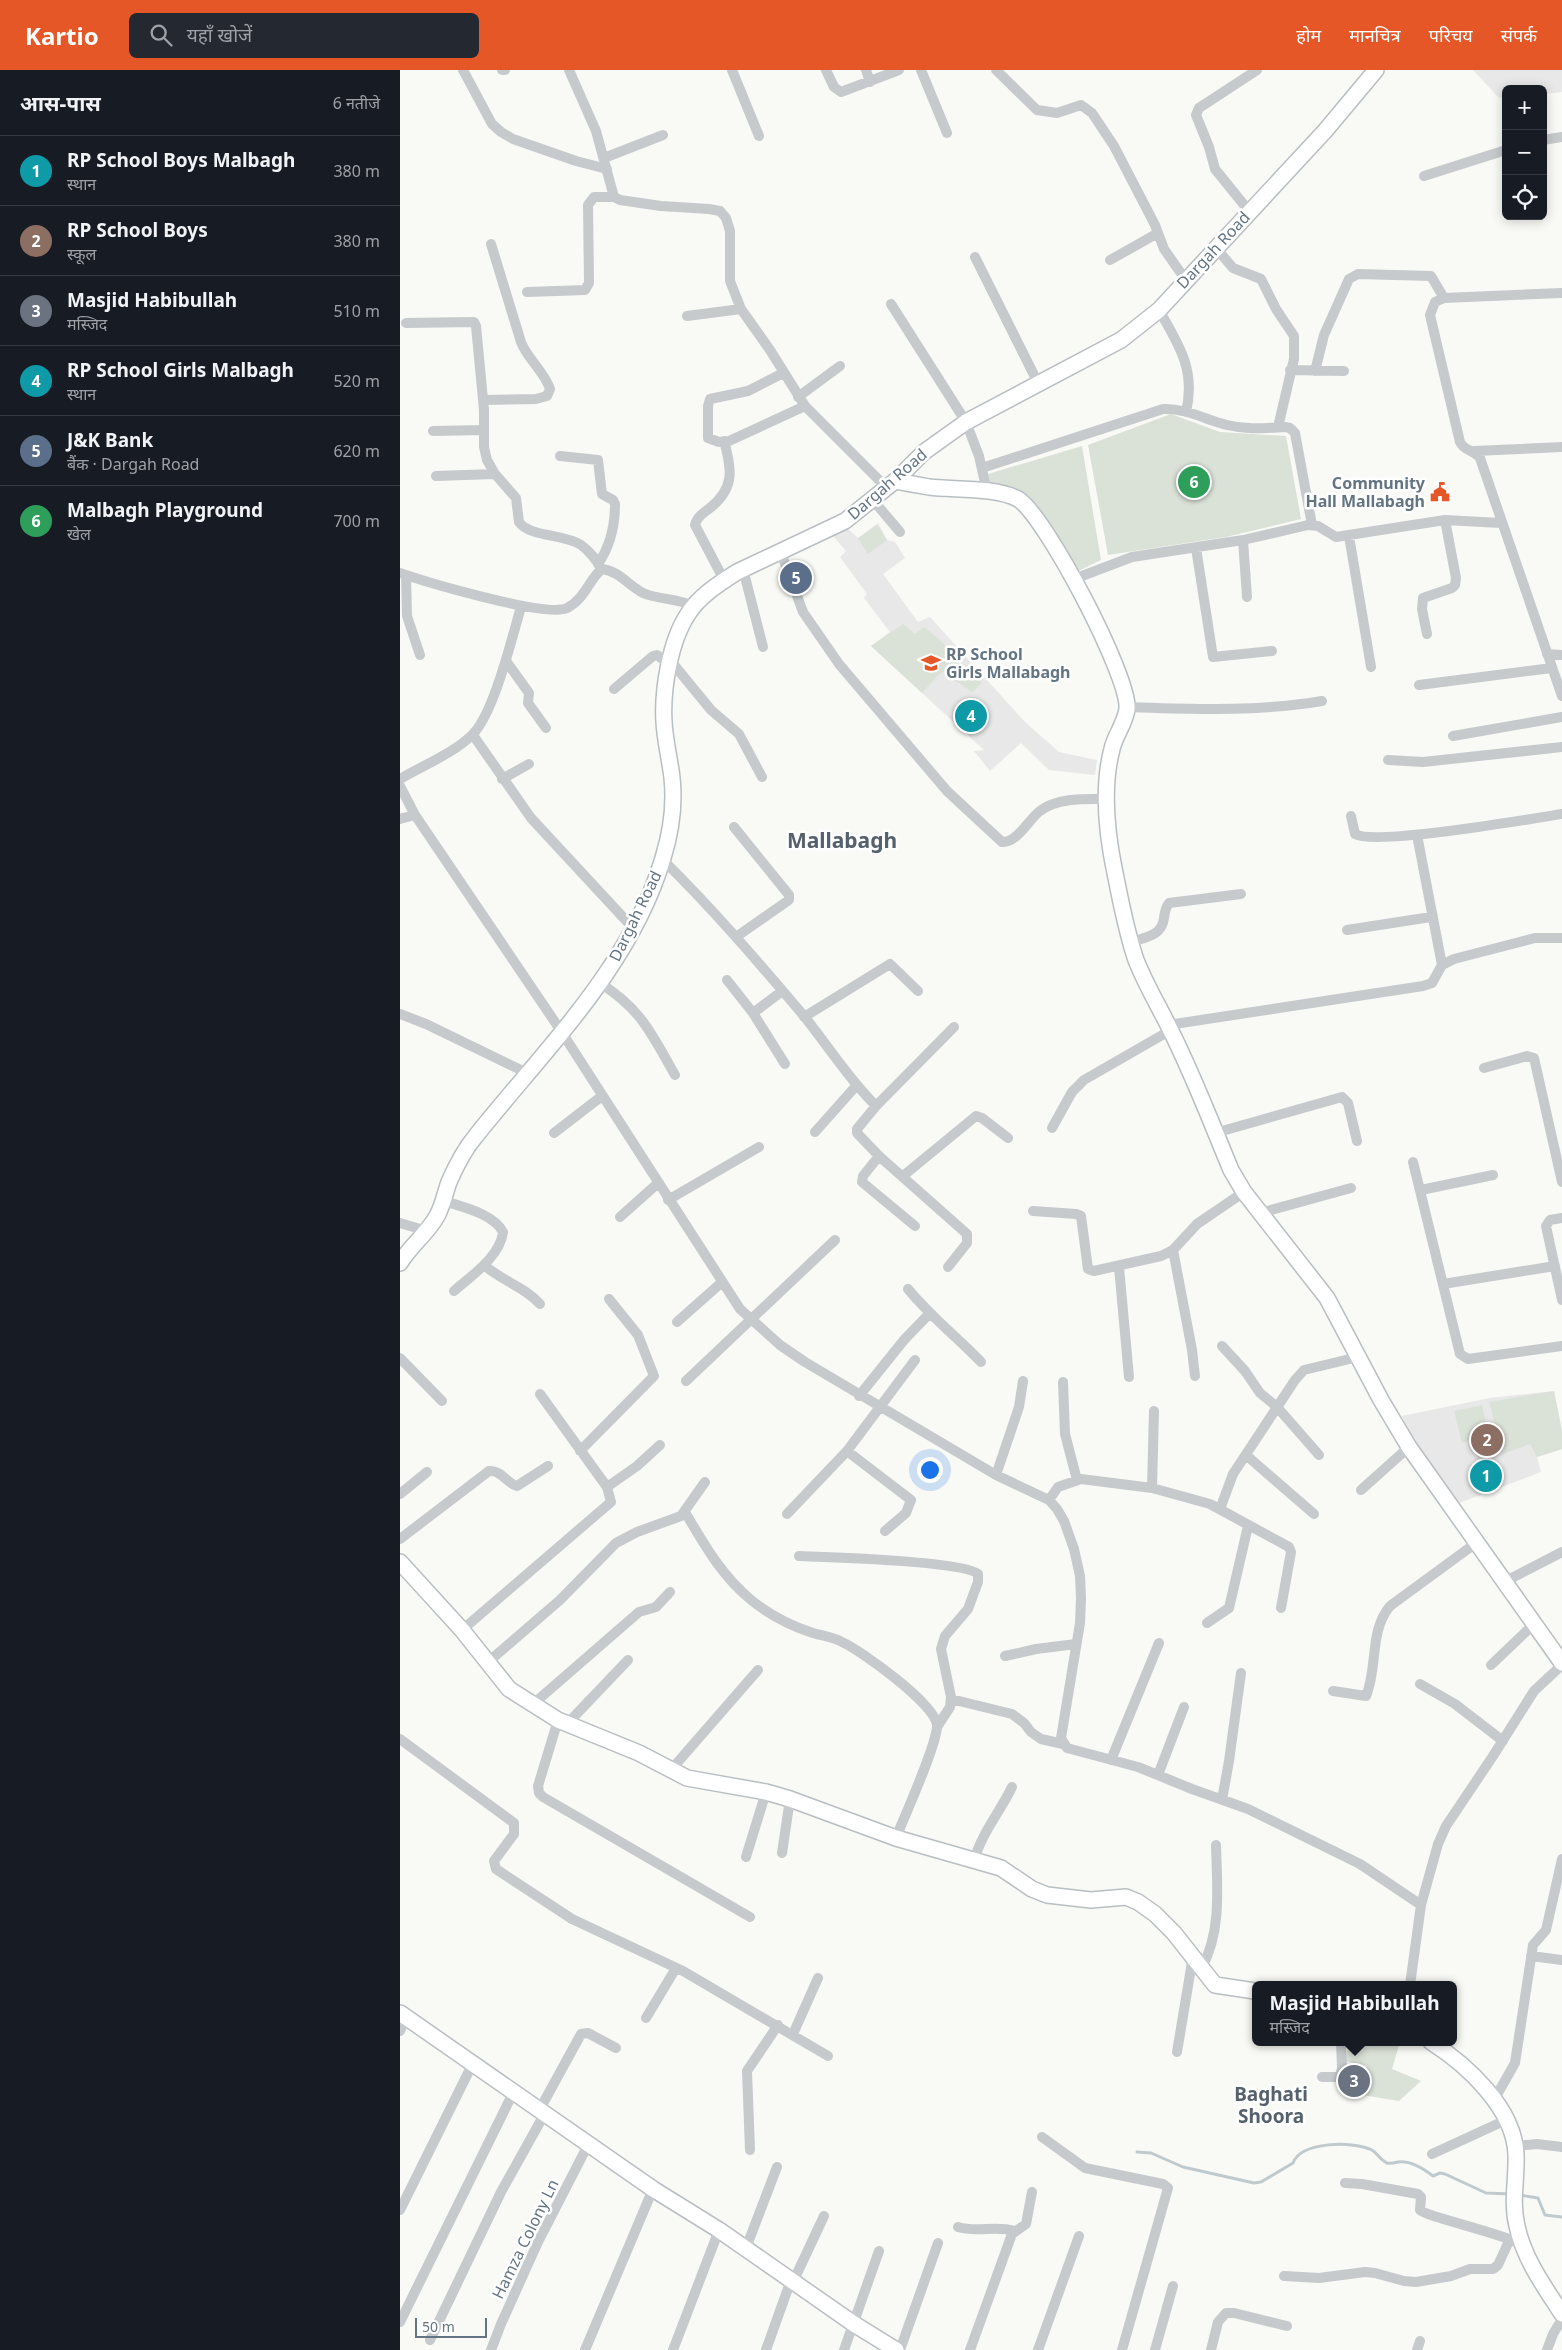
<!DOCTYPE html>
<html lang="hi">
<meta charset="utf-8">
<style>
:root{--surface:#171b24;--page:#242831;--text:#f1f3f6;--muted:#9ea1a6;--line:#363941;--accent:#e65728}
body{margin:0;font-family:"Noto Sans","Noto Sans Devanagari",sans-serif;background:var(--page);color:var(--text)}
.controls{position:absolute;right:15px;top:15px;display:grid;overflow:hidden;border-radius:8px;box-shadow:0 2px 12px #0003}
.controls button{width:45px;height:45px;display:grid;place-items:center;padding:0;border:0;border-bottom:1px solid var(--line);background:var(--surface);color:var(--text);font:25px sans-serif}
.scale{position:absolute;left:15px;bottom:12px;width:72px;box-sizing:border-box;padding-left:5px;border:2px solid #637482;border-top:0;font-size:14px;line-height:18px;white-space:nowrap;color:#637482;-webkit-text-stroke:4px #fff;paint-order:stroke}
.you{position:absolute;left:529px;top:1399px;width:18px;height:18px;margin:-12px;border:4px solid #fff;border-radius:50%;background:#1a73e8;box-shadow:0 0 0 8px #1a73e833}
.badge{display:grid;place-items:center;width:32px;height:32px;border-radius:50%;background:var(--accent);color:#fff;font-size:16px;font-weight:700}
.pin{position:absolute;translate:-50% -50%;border:2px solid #fff;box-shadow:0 1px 5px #0006}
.popup{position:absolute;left:852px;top:1911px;width:205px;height:65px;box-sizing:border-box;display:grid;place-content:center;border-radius:8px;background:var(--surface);filter:drop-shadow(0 1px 4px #0005);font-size:16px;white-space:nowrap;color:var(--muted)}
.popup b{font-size:19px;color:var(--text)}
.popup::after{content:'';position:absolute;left:50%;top:100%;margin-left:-10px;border:10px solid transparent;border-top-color:var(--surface)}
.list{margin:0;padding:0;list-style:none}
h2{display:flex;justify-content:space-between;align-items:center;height:65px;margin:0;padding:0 20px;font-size:21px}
h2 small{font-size:16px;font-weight:400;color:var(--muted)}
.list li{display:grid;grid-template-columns:32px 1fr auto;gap:15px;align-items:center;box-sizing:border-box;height:70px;padding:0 20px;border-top:1px solid var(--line)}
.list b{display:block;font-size:19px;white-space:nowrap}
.list p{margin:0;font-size:16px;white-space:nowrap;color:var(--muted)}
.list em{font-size:16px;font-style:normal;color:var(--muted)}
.icon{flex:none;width:28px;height:28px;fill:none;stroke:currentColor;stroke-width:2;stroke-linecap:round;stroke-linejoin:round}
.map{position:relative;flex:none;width:1162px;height:2280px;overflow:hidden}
header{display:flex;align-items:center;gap:30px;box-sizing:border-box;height:70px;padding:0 25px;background:var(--accent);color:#fff}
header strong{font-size:24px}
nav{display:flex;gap:28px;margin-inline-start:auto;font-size:18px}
.search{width:350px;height:45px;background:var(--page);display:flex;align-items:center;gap:12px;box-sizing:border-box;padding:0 18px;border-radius:8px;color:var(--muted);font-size:19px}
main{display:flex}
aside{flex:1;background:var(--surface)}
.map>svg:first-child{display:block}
</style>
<header>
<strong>Kartio</strong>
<div class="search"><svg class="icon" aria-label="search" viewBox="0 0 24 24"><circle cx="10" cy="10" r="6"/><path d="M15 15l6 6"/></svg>यहाँ खोजें</div>
<nav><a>होम</a><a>मानचित्र</a><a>परिचय</a><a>संपर्क</a></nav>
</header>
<main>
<aside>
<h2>आस-पास<small>6 नतीजे</small></h2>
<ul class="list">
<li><span class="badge" style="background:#0f9aa8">1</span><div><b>RP School Boys Malbagh</b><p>स्थान</p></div><em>380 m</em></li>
<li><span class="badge" style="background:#8d6e63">2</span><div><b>RP School Boys</b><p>स्कूल</p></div><em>380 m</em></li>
<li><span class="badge" style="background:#6b7280">3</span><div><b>Masjid Habibullah</b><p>मस्जिद</p></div><em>510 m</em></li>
<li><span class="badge" style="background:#0f9aa8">4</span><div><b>RP School Girls Malbagh</b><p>स्थान</p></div><em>520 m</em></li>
<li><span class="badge" style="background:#5c6f8a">5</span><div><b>J&amp;K Bank</b><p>बैंक · Dargah Road</p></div><em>620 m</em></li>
<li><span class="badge" style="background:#2e9e5b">6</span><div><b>Malbagh Playground</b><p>खेल</p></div><em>700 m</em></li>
</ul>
</aside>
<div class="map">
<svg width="1162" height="2280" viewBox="0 0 1162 2280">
<rect width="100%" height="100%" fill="#f9f9f6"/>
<path fill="#e7e8e7" d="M1073,0h89v22l-19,2v-5h-37v8l-7,1z
M478,453l9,17 8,2 10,16 -22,16 35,48 12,-5 95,105 34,30 38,8 -2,15 -46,-5 -28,-27 -31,28 -16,-20 10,-1 -113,-104 19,-14 -26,-34 3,-4 -27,-37 6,-6 -13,-15 14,-8 11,10z
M1154,1321l8,40v18l-25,8 4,15 -87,33 -33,-47 -19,-42 88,-18z"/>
<path fill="#dae1d7" d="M771,344l49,18 66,4 15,83 -75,18 -118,18 -20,-110z
M682,376l19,114 -27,13 -41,-66 -43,-20 -2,-13z
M477,455l10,15 -19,14 -10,-16z
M503,554l12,10 9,-7 19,16 16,19 -21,13 -16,18 -51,-47z
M566,596l16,17 -10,9 -14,-10 -8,-2z
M1154,1321l8,40v18l-25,8 -7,-13 -27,10 -14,-52z
M1082,1335l6,28 -26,10 -8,-32z
M949,1972h51l-8,27 29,12 -22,20 -37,-6 5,-29 -22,-5z"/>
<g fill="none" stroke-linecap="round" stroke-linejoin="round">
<path stroke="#bfcace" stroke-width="3" d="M737,2082l14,1 32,14 71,16 7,-1 32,-19c8,-22 61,-22 79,-13 5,3 8,10 15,13 4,1 7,0 11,-1 13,-2 26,7 35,14l7,-3 5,1 41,19 25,1
M1120,2125l18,3 7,17 17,2"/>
<defs>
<path id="secondary" d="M495,411c12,2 23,4 34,6 25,3 67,0 89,12 27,16 112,178 109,210 -2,15 -12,26 -15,40 -10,38 -5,86 3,124 6,29 11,58 21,87 9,23 21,43 32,65 24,47 43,97 63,145l13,22 83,106 54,102 28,47 153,216
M0,1193c10,-17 27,-29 37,-47 6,-11 8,-23 12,-34 7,-16 15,-32 26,-45 69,-87 156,-170 188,-279 8,-26 12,-53 9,-80 -2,-18 -7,-37 -8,-56 -2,-32 6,-81 24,-108 11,-18 32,-31 49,-42l108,-51 50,-40 29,-29 42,-30 155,-82 38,-30 166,-179 51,-61
M0,1492l62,68 47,59 49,31 81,33 48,25 79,14 24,7 106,39 105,30 31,21 15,6 44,5 35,-3 12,5 17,12 19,19 41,52 40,6
M0,1943l253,176 66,41 135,94 42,26
M1031,1972c36,23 83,66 85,112 1,25 -5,48 1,72 7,33 27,60 45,88"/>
</defs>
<use href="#secondary" stroke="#b8bec2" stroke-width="18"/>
<path stroke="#c6cacd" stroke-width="10" d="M63,0l29,54 9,8 12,7 63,22 31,8
M102,0h3
M169,0l27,61 18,66 6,3 41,6 48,3 11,2 6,7 4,13v50l11,28 29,41 35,56 82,82
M332,0l27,66
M426,0l8,17 7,5 58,-22
M466,0l4,12
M521,0l26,63
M596,0l41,40 20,3 24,-8 11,8 22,33 41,79 9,24 21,30
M1143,70l19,-3
M204,88l59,-23
M1024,106l82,-26
M849,141l-34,-42 -6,-22 -13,-32 3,-7 58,-38
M815,177l18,21 28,11 15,30 18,27v23l-16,68
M575,187l64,128
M710,190l48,-27
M127,222l58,-2 4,-7 -1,-78 6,-8h20
M1162,223l-118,5 -9,4 -5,13 30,127c4,9 14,8 20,16l82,238
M491,234l75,118 13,34 8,36
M759,240c20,35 37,60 27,102
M287,246l54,-7
M6,253l68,-1 2,4 8,84v37l3,13 8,14 21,24 3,24c10,15 46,12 62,23 9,6 15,15 21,24
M890,300l54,1
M915,301l9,-36 25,-56 9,-5 73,2 13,22
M383,303l-35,18 -38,8 -2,7v32l11,4 10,-1 76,-35
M398,327l42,-31
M83,330l53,-1 11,-3 3,-7c-6,-18 -22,-29 -29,-47l-30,-98
M33,361l50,-1
M1074,381l88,-4
M160,386l38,4 4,34 11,6 2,4c0,22 -4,41 -17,60
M582,398l181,-59c23,-1 43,11 64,16 20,5 38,3 58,2l5,1 5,5 17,92
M36,406l59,-2
M472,429l28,33
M949,466l22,131
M843,470l4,57
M796,478l17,109 59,-6
M380,480l23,62 36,52 108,127 55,51c15,1 27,-23 38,-31 18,-14 47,-12 68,-12
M343,499l20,78
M0,503c26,9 147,45 167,35 19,-10 22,-29 35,-39 17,2 26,16 41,24 16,7 34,5 50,13
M6,505l1,41 13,39
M674,509l58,-22 111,-17 65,-15 10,1 18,11 109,-17 56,3
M324,510l-29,-55c2,-8 8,-12 15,-17 25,-20 22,-39 14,-67
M1027,564l-5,-25 1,-11 29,-10 3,-3 1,-7 -11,-58
M1147,584l15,1
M270,590l41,50 28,24 23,43
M106,591l23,32 -1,10 18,25
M1019,615l133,-17
M214,619l39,-33 4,-1 12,9
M727,637c65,2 130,5 195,-6
M73,665l58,83 102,110
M1053,666l109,-19
M988,690l35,2 139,-15
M0,709c22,-13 54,-26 72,-44 22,-21 40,-98 49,-128
M102,709l27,-15
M0,716l15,29 146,216 179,278 40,36 25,17 191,113 53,25 8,9 7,12 10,28 6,27 1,22 -1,25 -19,115 6,10 71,19 54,22 56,20 112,55 61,41
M951,746l4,18c19,12 175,-15 207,-20
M0,749l15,-4
M334,757l55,68v5l-53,37
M1017,765l25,130
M263,790c50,49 96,103 141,156 25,31 43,61 72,90
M947,860l84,-13
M731,872c15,-5 31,-6 33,-24 1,-6 1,-10 5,-15l72,-9
M327,910l26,33 32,51
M200,913c42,27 51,50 75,92
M353,943l28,-21
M0,944l26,10 103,50
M404,947l86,-53 28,27
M768,955l255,-39 9,-3 10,-18 12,-6 81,-21h27
M1084,998l43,-12 7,2 28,124
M652,1058l20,-36 12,-12 87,-50
M415,1062l41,-46
M154,1063l48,-37
M815,1063l127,-36 6,6 9,38
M479,1086l-16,20 -1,6 53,44
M1013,1092l47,192 8,5 94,-13
M503,1106l73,-60 6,2 26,20
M1021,1120l72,-15
M268,1130l91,-53
M44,1131c19,6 50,13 59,31 -3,25 -32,44 -49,59
M633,1141l43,3 5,2 7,53 6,2 67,-15 12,-6 24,-26 47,-32
M860,1143l91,-25
M220,1147l37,-33
M1162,1148l-12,2 -4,6 16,74
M0,1153l27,8
M773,1180l19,100 3,26
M84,1195c18,16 41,22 56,39
M548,1197l19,-24v-9l-88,-78 -22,-23v-4l19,-23 78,-79
M719,1197l10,110
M1043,1214l112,-18
M508,1219c22,27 49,48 73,73
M277,1252l44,-39
M822,1276l23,25 15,22 17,14 42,48
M0,1288l42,43
M286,1311l149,-141
M663,1312l2,52 12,46
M459,1326l45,-56 25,-26
M180,1381l74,-75 -16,-41 -29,-36
M447,1381l64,49 -5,13 -21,18
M846,1385l68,59
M596,1405l23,-68 4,-26
M207,1417l30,-21 23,-21
M752,1418l2,-77
M961,1420l48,-43
M0,1424l27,-22
M649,1430l9,-13 23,-8 71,9 58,16 79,43 2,5 -10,56
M820,1439l13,-35 62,-94 9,-10 54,-13
M285,1442c19,32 36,63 65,87 18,15 41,27 63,34 10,3 20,4 29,9 20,9 93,62 95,83 1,18 -33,92 -41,113
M387,1444l60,-63 68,-91
M0,1469l89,-68c13,-1 17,12 28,15l31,-20
M399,1486c28,1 165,5 179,18v8l-10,27 -23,27 -4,13 10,48 -1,10 -13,20
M1104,1512l58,-30
M807,1553l22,-15 19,-82
M62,1560l149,-128 -4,-15 -67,-93
M605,1586l31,-7 40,-5
M87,1593l73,-63 56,-57 21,-11 44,-16 24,-34
M1091,1595l43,-41
M1020,1614l35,20 48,37
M933,1621l33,5c12,-28 3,-65 24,-90l86,-63
M551,1629l61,15 12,9 7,9 10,7 22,5
M132,1635l107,-93 17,-5 14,-15
M158,1650l-20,66 1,7 4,4 207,120
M167,1654l61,-64
M0,1669l114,84v11l-20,27 2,8 76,50 111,52 145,85
M711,1690l48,-117
M270,1701l88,-101
M758,1705l26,-68
M822,1730l7,-39 12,-88
M382,1783l8,-54
M346,1787l20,-65
M574,1791c7,-27 26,-49 38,-74
M1131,1886l31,4
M802,1897c20,-36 15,-82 14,-122
M1010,1915l11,-80 17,-61 8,-18 47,-70 41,-65 28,-26
M246,1948l30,-50
M0,1961l6,-14
M393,1964l25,-56
M777,1982l16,-96
M922,2007h18l2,-9 -1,-26
M1094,2030l21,-37 18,-118 13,-15 16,-71
M140,2039l41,-75 7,-1 28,15
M642,2067l43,31 78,16 5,4 -46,162
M1115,2076l22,-2 25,3
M350,2080l-3,-79 31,-46
M1032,2084l74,-34
M945,2113l17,1 56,10 3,3 -1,13c5,6 79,23 96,32
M0,2140l73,-147
M558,2157c19,6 37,-2 57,4
M346,2178l31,-81
M884,2206l35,2 46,-6 10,1 29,8 12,1 35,-6 19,-7h23l5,-4 12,-26
M393,2212l31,-66
M0,2252l114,-231
M30,2270l71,-148 44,-79
M91,2280l10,-26 37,-82 51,-99
M185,2280l68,-161
M273,2280l46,-120
M366,2280l25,-70
M444,2280l35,-99
M500,2280l38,-107
M570,2280l42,-116 14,-10 6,-32
M638,2280l41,-114
M755,2280l18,-64
M811,2280l7,-28 8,-9h8l53,13
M1017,2280l3,-9
M1147,2280l6,-16 9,-15"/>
<use href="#secondary" stroke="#fff" stroke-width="15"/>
</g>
<defs>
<symbol id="civic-bare" viewBox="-9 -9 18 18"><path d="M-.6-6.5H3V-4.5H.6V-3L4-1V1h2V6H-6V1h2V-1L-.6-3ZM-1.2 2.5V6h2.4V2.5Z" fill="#e65728" stroke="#fff" stroke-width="2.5" paint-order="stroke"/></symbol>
<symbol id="school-bare" viewBox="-9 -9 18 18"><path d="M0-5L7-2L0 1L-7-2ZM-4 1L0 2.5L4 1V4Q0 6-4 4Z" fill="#e65728" stroke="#fff" stroke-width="2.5" paint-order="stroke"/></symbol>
</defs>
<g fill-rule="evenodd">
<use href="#civic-bare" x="1026" y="408" width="28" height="28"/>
<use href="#school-bare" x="517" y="579" width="28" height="28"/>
</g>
<g text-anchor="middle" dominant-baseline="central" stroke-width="5" stroke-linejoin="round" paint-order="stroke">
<g font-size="16" fill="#637482" stroke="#fff">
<text transform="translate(813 180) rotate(-47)">Dargah Road</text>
<text transform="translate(487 414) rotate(-41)">Dargah Road</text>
<text transform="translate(235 846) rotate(-64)">Dargah Road</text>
<text transform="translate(125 2169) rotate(-64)">Hamza Colony Ln</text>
</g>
<g font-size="16" font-weight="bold" fill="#637482" stroke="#fff" text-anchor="end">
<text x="1025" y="413">Community<tspan x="1025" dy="18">Hall Mallabagh</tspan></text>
<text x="546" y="584" text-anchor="start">RP School<tspan x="546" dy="18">Girls Mallabagh</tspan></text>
</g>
<g font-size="19" font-weight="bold" fill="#55626d" stroke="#fff">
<text x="871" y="2024">Baghati<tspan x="871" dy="22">Shoora</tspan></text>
</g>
<g font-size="21" font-weight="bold" fill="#55626d" stroke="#fff">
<text x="442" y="770">Mallabagh</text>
</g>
</g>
</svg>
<div class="controls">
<button>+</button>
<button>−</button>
<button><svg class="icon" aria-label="locate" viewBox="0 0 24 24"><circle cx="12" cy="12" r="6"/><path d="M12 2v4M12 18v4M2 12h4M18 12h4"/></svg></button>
</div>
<div class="scale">50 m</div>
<div class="you"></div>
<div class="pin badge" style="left:1086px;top:1406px;background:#0f9aa8">1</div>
<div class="pin badge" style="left:1087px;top:1370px;background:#8d6e63">2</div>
<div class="pin badge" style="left:954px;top:2011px;background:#6b7280">3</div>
<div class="popup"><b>Masjid Habibullah</b>मस्जिद</div>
<div class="pin badge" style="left:571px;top:646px;background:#0f9aa8">4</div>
<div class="pin badge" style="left:396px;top:508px;background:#5c6f8a">5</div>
<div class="pin badge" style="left:794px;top:412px;background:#2e9e5b">6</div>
</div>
</main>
